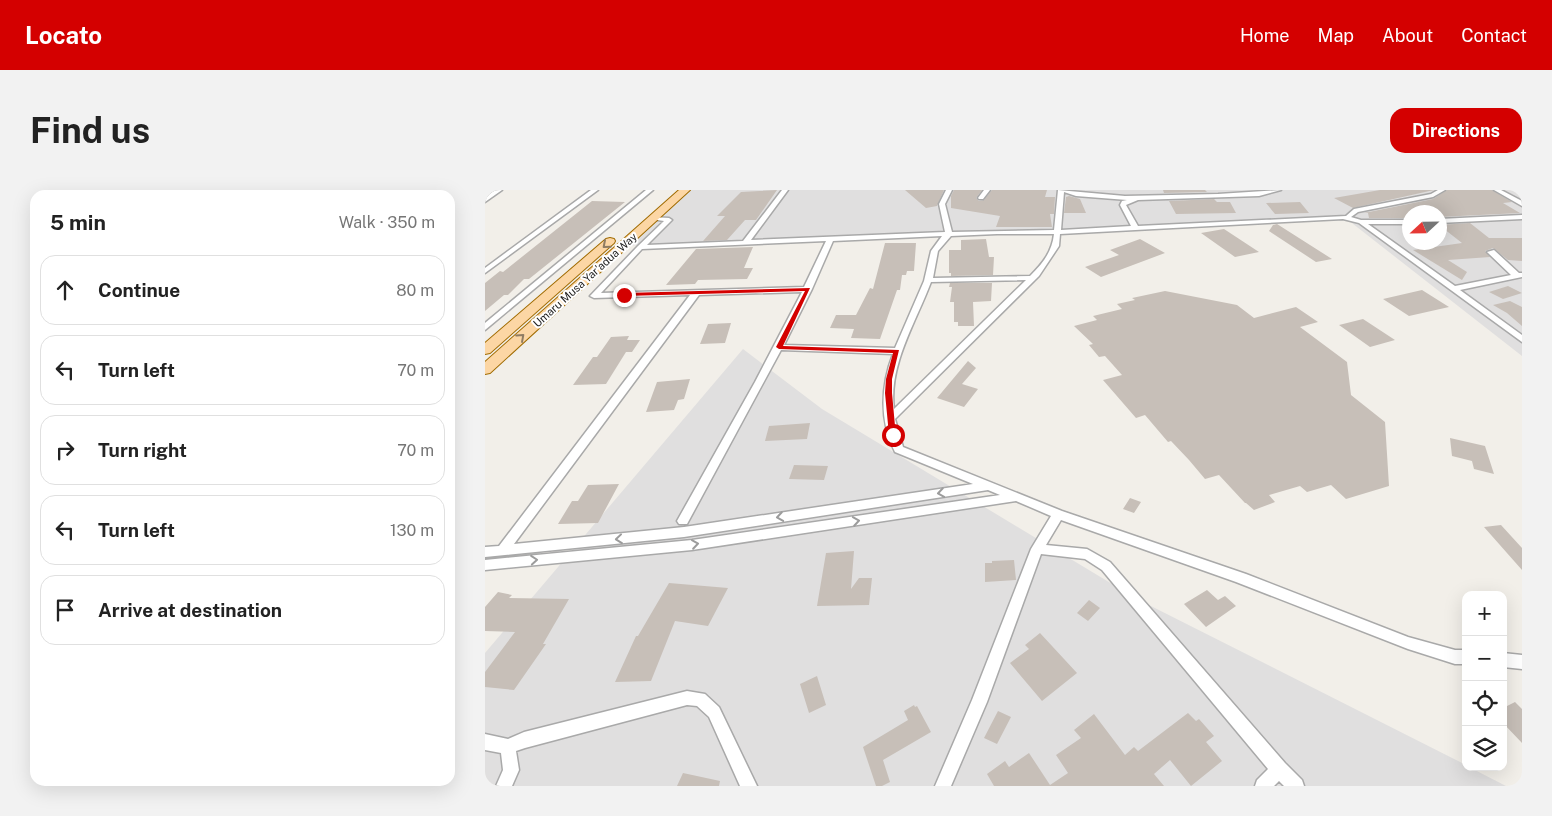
<!DOCTYPE html>
<meta charset="utf-8">
<style>
:root{--surface:#fff;--page:#f2f2f2;--text:#222;--muted:#767676;--line:#e0e0e0;--accent:#d40000}
body{margin:0;font-family:"Public Sans",sans-serif;background:var(--page);color:var(--text)}
.controls{position:absolute;right:15px;bottom:15px;display:grid;overflow:hidden;border-radius:10px;box-shadow:0 5px 20px #0002}
.controls button{width:45px;height:45px;display:grid;place-items:center;padding:0;border:0;border-bottom:1px solid var(--line);background:var(--surface);color:var(--text);font:25px sans-serif}
.compass{position:absolute;left:917px;top:15px;width:45px;height:45px;border-radius:50%;background:var(--surface);box-shadow:0 5px 20px #0002;rotate:248deg}
.stop{position:absolute;width:15px;height:15px;margin:-11px;border:4px solid #d40000;border-radius:50%;background:#fff}
.stop.end{background:#d40000;border-color:#fff;box-shadow:0 1px 5px #0008}
.list{margin:0;padding:0;list-style:none}
h2{display:flex;justify-content:space-between;align-items:center;height:65px;margin:0;padding:0 20px;font-size:21px}
h2 small{font-size:16px;font-weight:400;color:var(--muted)}
.list li{display:grid;grid-template-columns:32px 1fr auto;gap:15px;align-items:center;box-sizing:border-box;height:70px;margin:0 10px 10px;padding:0 10px;border:1px solid var(--line);border-radius:15px}
.list b{display:block;font-size:19px;white-space:nowrap}
.list em{font-size:16px;font-style:normal;color:var(--muted)}
.icon{flex:none;width:28px;height:28px;fill:none;stroke:currentColor;stroke-width:2;stroke-linecap:round;stroke-linejoin:round}
.map{position:relative;flex:none;width:1037px;height:596px;overflow:hidden;border-radius:15px}
header{display:flex;align-items:center;gap:30px;box-sizing:border-box;height:70px;padding:0 25px;background:var(--accent);color:#fff}
header strong{font-size:24px}
nav{display:flex;gap:28px;margin-inline-start:auto;font-size:18px}
.intro{display:flex;align-items:center;justify-content:space-between;box-sizing:border-box;height:120px;padding:0 30px}
h1{margin:0;font-size:35px}
.button{padding:12px 22px;border-radius:15px;background:var(--accent);color:#fff;font-size:18px;font-weight:700}
main{display:flex;gap:30px;padding:0 30px}
aside{flex:1;background:var(--surface);border-radius:15px;box-shadow:0 5px 20px #0002}
.map>svg:first-child{display:block}
</style>
<header>
<strong>Locato</strong>
<nav><a>Home</a><a>Map</a><a>About</a><a>Contact</a></nav>
</header>
<div class="intro"><h1>Find us</h1><a class="button">Directions</a></div>
<main>
<aside>
<h2>5 min<small>Walk · 350 m</small></h2>
<ul class="list">
<li><svg class="icon" aria-label="ahead" viewBox="0 0 24 24"><path d="M12 20V5M6 11l6-6 6 6"/></svg><div><b>Continue</b></div><em>80 m</em></li>
<li><svg class="icon" aria-label="left" viewBox="0 0 24 24"><path d="M17 20v-9H6M10 6l-5 5 5 5"/></svg><div><b>Turn left</b></div><em>70 m</em></li>
<li><svg class="icon" aria-label="right" viewBox="0 0 24 24"><path d="M7 20v-9h11M14 6l5 5-5 5"/></svg><div><b>Turn right</b></div><em>70 m</em></li>
<li><svg class="icon" aria-label="left" viewBox="0 0 24 24"><path d="M17 20v-9H6M10 6l-5 5 5 5"/></svg><div><b>Turn left</b></div><em>130 m</em></li>
<li><svg class="icon" aria-label="arrive" viewBox="0 0 24 24"><path d="M6 21V4h12l-3 4 3 4H6"/></svg><div><b>Arrive at destination</b></div></li>
</ul>
</aside>
<div class="map">
<svg width="1037" height="596" viewBox="0 0 1037 596">
<rect width="100%" height="100%" fill="#f2efe9"/>
<path fill="#e0dfdf" fill-rule="evenodd" d="M203,0h834v166l-174,-136 -731,26zM924,22h30v30h-30z
M258,159l79,60 315,190 329,166v2h3l37,19h-1021v-133z"/>
<path fill="#c7bfb8" d="M292,0l-21,30h-11l-18,20 -24,1 22,-25h-8l24,-24z
M420,0h39l-7,16 -11,2z
M469,0h28l-6,8 3,3 5,-1 8,-10h55l-2,7h10l-1,17h-4l2,13h-56l4,-11 -49,-8v-12z
M678,0h42l2,2 -43,1z
M895,0h54l-81,18 -19,-10z
M962,0h45l20,12 -9,1 17,10 -81,4v-5h-30v6h-40l-1,-5h-4l69,-14z
M584,6l11,3 6,14h-22l2,-16z
M729,9l3,3h13l6,11 -60,1 -7,-13z
M107,11l33,1 -96,77h-5l-16,16h-4l-19,16v-28l15,-12 3,1z
M815,12l9,11 -34,1 -9,-11z
M985,33l19,15h33v23l-14,-1 -15,-12 -8,3 5,6 -42,3 19,12 -5,8 -49,-30 49,-7 -23,-18z
M792,34l55,35 -16,3 -47,-31 4,-6z
M739,39l35,23 -24,5 -34,-24z
M501,49l3,18h5l-1,18 -42,1v-3h-2v-23h12v-10z
M655,49l25,14 -64,24 -16,-10 34,-12 -9,-5z
M400,53h31l-2,28h-7l-1,4h-4l-2,15h-3l-17,49 -29,-1 3,-9 -24,-1 6,-13h20l14,-27 3,1z
M268,57l-9,21h9l-6,11 -49,1 -3,4 -29,1 30,-36z
M465,93h42l-1,18 -18,1 1,24h-16v-4h-4v-20h-4l2,-15h-3z
M1023,96l14,7 -19,6 -14,-7z
M937,100l27,17 -40,9 -26,-17z
M680,101l72,14 17,13 42,-11 22,15 -18,5 47,35 4,33 34,27 4,64 -43,13 -15,-14 -24,7 -7,-6 -31,9 6,7 -21,8 -8,-7h-1l-26,-28 -14,4 -16,-19 -18,-19 -3,1 -23,-27 -9,3 -33,-38 19,-5 -17,-19 -6,1 -10,-12 4,-1 -19,-18 23,-6 -4,-4 29,-7 -5,-5 18,-4 -3,-2z
M1025,111l12,6v19l-15,-13 -14,-8z
M878,129l32,21 -25,7 -31,-22z
M246,133l-6,20 -25,1 8,-20z
M144,146l-2,4h13l-8,12h-6l-20,32 -33,1 20,-28h4l14,-20z
M483,171l8,7 -14,16 16,5 -14,18 -27,-9z
M205,189l-6,20 -6,1 -4,10 -28,2 11,-30z
M325,233l-3,16 -42,2 4,-15z
M965,248l35,8 9,28 -20,-5 -2,-8 -20,-5z
M309,275l34,1 -4,14 -35,-1z
M134,294l-21,39 -40,1 14,-23h6l10,-16z
M645,308l11,4 -7,11 -11,-4z
M1016,335l21,23v22l-38,-43z
M369,361l-3,38 8,-11h13l-3,27 -52,1 9,-53z
M529,370l2,20 -31,2v-19h7v-2z
M184,393l59,5 -20,38 -33,-5 -24,60 -36,1 21,-46h2z
M722,400l11,10 7,-4 11,10 -30,21 -22,-23z
M13,402l14,3 -3,3 60,1 -26,45h3l-32,46 -29,-3v-15l30,-40 -30,-1v-24z
M604,410l11,8 -12,13 -11,-8z
M555,443l37,40 -35,28 -32,-38 19,-14 -4,-4z
M332,486l9,29 -17,8 -9,-29z
M1030,512l7,7v34l-19,-20v-15z
M429,515l1,2 2,-1 14,26 -48,28 7,22 -8,4h-6l-13,-39 45,-27 -4,-9z
M513,521l13,6 -14,27 -13,-6z
M703,523l8,8 3,-2 15,17 -8,6 16,19 -31,25 -21,-26 -16,14 10,12h-170l-7,-12 18,-13 4,6 20,-14 21,32 18,-12 -12,-18 25,-17 -7,-8 20,-16 31,41 9,-8 4,4z
M198,583l37,8 -1,5h-42z"/>
<g fill="none" stroke-linecap="round" stroke-linejoin="round">
<defs>
<path id="street" d="M10,0h7l-17,12v-5z
M106,0h7l-113,83v-5z
M161,0h7l-168,140v-7z
M297,0h6l-37,50 194,-8 -6,-28 7,-14h6l-7,14 7,28 102,-2 4,-40 67,6 93,-2 63,-4 -22,6 -121,4 -12,5 12,21 208,-10 8,-7 77,-15 7,-4h7l-12,7 -75,15 -7,5 10,3h48v4h-41l87,62 56,-11 -24,-23 7,-2 25,23h3v4l-62,13 62,45v7l-163,-119 -16,-4 -283,15 -1,12 -20,30 -144,143 8,28 159,64 184,63 162,63 47,13h11v14h-11l-47,-15 -172,-67 -175,-62 -15,25 41,4 23,13 175,201 17,17 2,6h-20l-5,-5 -5,5h-19l2,-6 11,-11 -166,-199 -17,-11 -44,-5 -54,148 -36,84h-16l37,-86 59,-151 20,-33 -35,-15 -324,49 -207,20v-10l207,-20 308,-45 -12,-5 -304,47 -199,20v-10l14,-1 191,-251 -96,3 -4,-2 48,-50 26,-25 -13,-2v-2l18,1 3,2 -25,25 96,-4zM579,2l12,4 51,4 -5,1 -2,4 11,21 -70,4zM512,44h57c-2,18 -11,29 -24,42l-97,2 5,-27 13,-15zM457,46l-11,15 -7,30 -29,67 -111,-3 28,-56 21,-48zM341,51l-22,46 -203,6 41,-44zM541,90l-132,129c-6,-43 22,-87 37,-127zM317,102l-47,90 -78,139 2,3h8l94,-174 112,4c-12,31 -14,67 2,98l78,32 -289,43 -170,17 185,-249z
M499,0h6l-7,9h-4l-1,-1z
M1009,0h7l21,11v5z
M1037,25v4l-83,4v-4z
M1018,463l19,2v14l-19,-2z
M202,501l18,3 14,13 38,79h-17l-31,-69 -12,-11 -10,-1 -162,43 -9,3 3,19 -7,16h-16l7,-16 -2,-17 -16,-3v-16l23,5 16,-7z"/>
<path id="primary" d="M194,0h11l-200,183 -5,1v-12z
M125,48l4,1 1,2 -1,2 -124,110 -5,1v-11l121,-104z"/>
</defs>
<use href="#street" stroke="#a9a9a9" stroke-width="3"/>
<use href="#primary" stroke="#a06b00" stroke-width="2"/>
<use href="#street" fill="#fff" fill-rule="evenodd"/>
<use href="#primary" fill="#fcd6a4" fill-rule="evenodd"/>
</g>
<defs><path id="oneway-chevron" d="M-2-3.5L2.5 0L-2 3.5" fill="none" stroke-width="1.6" stroke-linecap="round" stroke-linejoin="round" transform="scale(1.25)"/></defs>
<g stroke="#8f7c63">
<use href="#oneway-chevron" transform="translate(121 55) rotate(139)"/>
<use href="#oneway-chevron" transform="translate(36 147) rotate(-42)"/>
</g>
<g stroke="#9c9c9c">
<use href="#oneway-chevron" transform="translate(456 303) rotate(171)"/>
<use href="#oneway-chevron" transform="translate(295 327) rotate(171)"/>
<use href="#oneway-chevron" transform="translate(371 331) rotate(-9)"/>
<use href="#oneway-chevron" transform="translate(134 349) rotate(174)"/>
<use href="#oneway-chevron" transform="translate(210 354) rotate(-8)"/>
<use href="#oneway-chevron" transform="translate(49 370) rotate(-5)"/>
</g>
<path fill="#d40000" d="M325,98l-27,58 116,4 -7,29v14l4,44 -7,-2 -4,-42 1,-14 7,-26 -114,-4 -3,-2 29,-56 -181,5 -3,-1 3,-2z"/>
<g text-anchor="middle" dominant-baseline="central" stroke-width="4" stroke-linejoin="round" paint-order="stroke">
<g font-size="11" fill="#222" stroke="#fff">
<text transform="translate(100 90) rotate(-42)">Umaru Musa Yar'adua Way</text>
</g>
</g>
</svg>
<div class="controls">
<button>+</button>
<button>−</button>
<button><svg class="icon" aria-label="locate" viewBox="0 0 24 24"><circle cx="12" cy="12" r="6"/><path d="M12 2v4M12 18v4M2 12h4M18 12h4"/></svg></button>
<button><svg class="icon" aria-label="layers" viewBox="0 0 24 24"><path d="M12 4l9 5-9 5-9-5zM3 14l9 5 9-5"/></svg></button>
</div>
<svg class="compass" viewBox="-18 -18 36 36"><path d="M0-13l5 13h-10z" fill="#e53935"/><path d="M0 13l5-13h-10z" fill="#767676"/></svg>
<div class="stop" style="left:408px;top:245px"></div>
<div class="stop end" style="left:139px;top:105px"></div>
</div>
</main>
